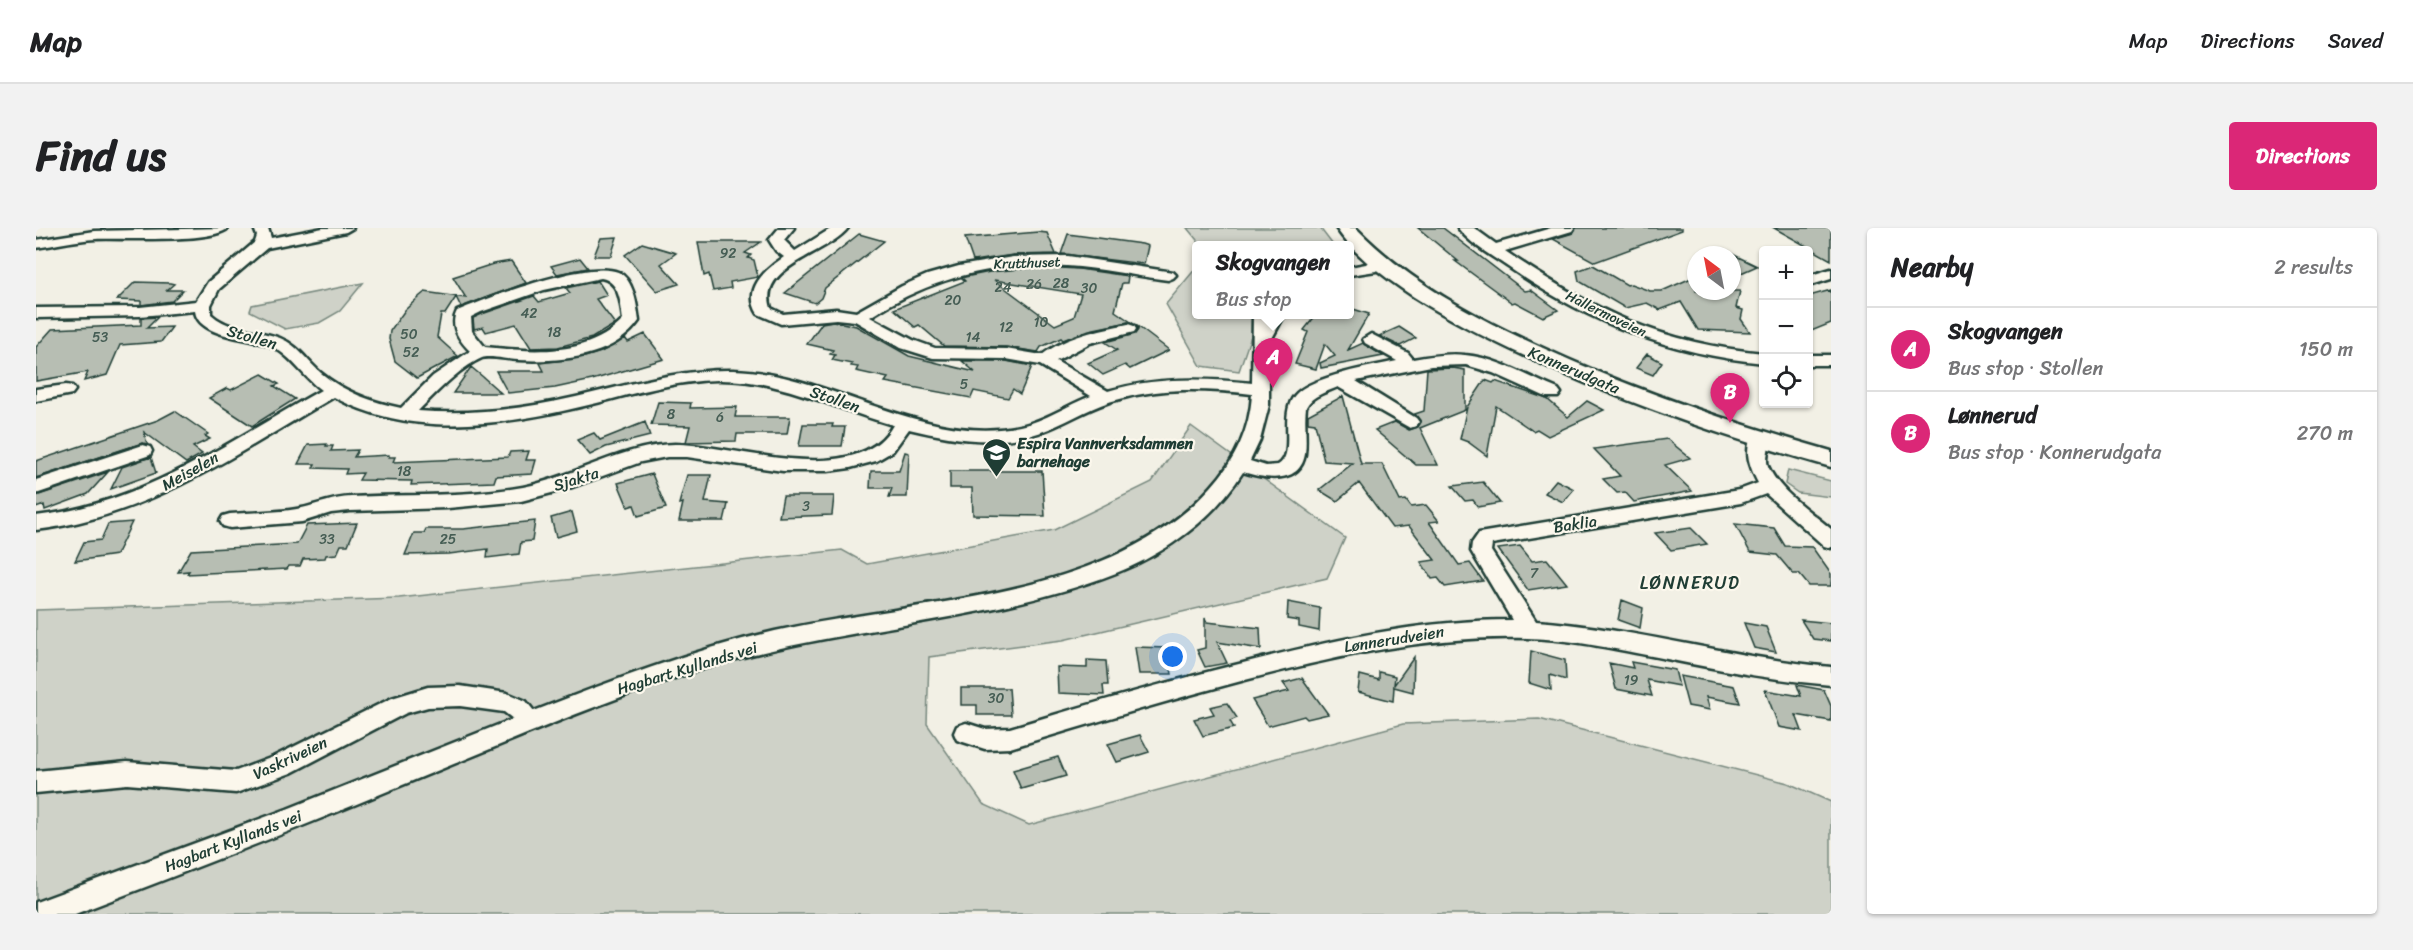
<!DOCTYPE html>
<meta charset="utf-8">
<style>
:root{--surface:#fff;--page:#f2f2f2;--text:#202124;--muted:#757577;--line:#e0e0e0;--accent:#db2777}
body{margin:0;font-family:Sriracha,sans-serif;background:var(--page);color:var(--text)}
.controls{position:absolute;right:18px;top:18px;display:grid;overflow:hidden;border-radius:6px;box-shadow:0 2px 4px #0004}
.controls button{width:54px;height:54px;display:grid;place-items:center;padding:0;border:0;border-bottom:2px solid var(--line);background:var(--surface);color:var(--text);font:30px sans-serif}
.compass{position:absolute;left:1651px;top:18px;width:54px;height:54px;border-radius:50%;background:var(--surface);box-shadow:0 2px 4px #0004;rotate:328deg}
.you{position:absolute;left:1137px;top:429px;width:21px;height:21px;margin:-15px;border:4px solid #fff;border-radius:50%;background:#1a73e8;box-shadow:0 0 0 9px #1a73e833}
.badge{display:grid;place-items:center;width:39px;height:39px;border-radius:50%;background:var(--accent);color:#fff;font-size:20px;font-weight:700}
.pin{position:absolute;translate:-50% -50px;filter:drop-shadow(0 2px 3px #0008)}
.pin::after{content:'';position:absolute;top:32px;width:21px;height:18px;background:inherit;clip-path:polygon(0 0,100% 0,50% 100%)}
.popup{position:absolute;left:1156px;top:13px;width:162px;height:78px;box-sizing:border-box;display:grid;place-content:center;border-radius:6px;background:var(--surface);filter:drop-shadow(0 2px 4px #0005);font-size:20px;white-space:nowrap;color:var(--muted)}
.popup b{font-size:22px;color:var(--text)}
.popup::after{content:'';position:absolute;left:50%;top:100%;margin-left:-12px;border:12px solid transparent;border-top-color:var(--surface)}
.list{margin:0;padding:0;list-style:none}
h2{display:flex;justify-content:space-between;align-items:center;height:78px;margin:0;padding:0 24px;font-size:26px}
h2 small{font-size:20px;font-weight:400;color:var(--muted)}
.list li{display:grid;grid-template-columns:39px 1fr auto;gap:18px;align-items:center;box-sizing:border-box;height:84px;padding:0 24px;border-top:2px solid var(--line)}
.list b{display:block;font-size:22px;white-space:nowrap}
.list p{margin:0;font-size:20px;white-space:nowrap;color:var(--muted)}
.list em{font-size:20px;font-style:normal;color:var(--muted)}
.icon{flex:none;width:33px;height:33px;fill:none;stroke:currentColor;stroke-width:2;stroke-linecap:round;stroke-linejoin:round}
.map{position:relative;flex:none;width:1795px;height:686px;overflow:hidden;border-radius:6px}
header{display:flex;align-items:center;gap:36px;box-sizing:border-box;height:84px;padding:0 30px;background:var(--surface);border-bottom:2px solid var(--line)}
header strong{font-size:28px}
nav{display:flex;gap:33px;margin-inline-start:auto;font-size:21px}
.intro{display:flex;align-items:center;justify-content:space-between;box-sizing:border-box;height:144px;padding:0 36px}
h1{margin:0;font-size:42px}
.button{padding:15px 27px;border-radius:6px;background:var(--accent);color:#fff;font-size:21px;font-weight:700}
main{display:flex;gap:36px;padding:0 36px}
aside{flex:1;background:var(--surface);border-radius:6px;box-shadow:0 2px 4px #0004}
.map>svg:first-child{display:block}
</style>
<header>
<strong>Map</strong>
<nav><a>Map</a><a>Directions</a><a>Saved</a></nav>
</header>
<div class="intro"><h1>Find us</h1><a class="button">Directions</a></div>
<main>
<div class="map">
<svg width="1795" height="686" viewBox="0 0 1795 686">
<rect width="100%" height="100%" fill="#f2f0e5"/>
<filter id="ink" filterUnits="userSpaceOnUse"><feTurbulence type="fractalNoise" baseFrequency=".0167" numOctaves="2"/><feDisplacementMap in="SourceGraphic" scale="12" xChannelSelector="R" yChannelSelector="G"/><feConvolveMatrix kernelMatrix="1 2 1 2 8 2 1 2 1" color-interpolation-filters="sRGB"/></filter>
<g filter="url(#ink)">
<path fill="#cfd2c8" stroke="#77887e" stroke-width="1.5" d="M1151,0h133l13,17h-132z
M1160,40v46l62,1 -19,56 -38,-5 -35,-62z
M327,55l-23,28 -21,12 -34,6 -35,-18 2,-6z
M1155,198l154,112 -18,40 -264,62 -134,17 -2,67 56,80 46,21 374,-101 136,-5 249,64 43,19v112h-1795v-304l363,-12 443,-48 25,14 187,-34 98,-48z
M1752,242l43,11v16l-33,-4 -13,-9z"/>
<path fill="#b7beb3" stroke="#1f3d34" stroke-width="1.5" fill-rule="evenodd" d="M1382,0h25l82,63 6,-1 27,20 -15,7 -28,-15 -3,1 -57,-42h3z
M1540,0h106v2l-87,32 -42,-23 20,-6z
M1738,0h57v32z
M1002,4l9,1 9,21 -43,1 -40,6 -8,-23z
M823,6l25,7 -59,47 -4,10 -6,5 -30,-10z
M1032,6l74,10 6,2 -4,18 -83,-10z
M581,9l-6,19h-17l7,-18z
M662,14h63l-16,11 6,2 -3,3 6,2 4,17 -28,5 1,6 -18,3 -4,-17 -5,2z
M606,15l34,10 -15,11 18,20 -22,7 -32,-36z
M1696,26l25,12 -25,11z
M544,30l8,10 -31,6 -6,-8z
M475,33l15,22 -65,24 -5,-10 -11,17h-4l-4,23 21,19 -41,22 -22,-17 -6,-22 1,-8 15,-21 15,-14 5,-4 41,6 -13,-21 40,-13z
M1557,37l34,20 4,-1 19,7h12l34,-15v15h44l-4,17 7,2 -2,9 9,13 -52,-2 -17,-28 -21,8 -13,-7 -22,5 -46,-27 -2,-10z
M1005,39l38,2 49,7 -1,7h-5l-7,28 19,13 -6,-2 -39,8 -26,10 -2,-2 -20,9 -3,5 -32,-5 -62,-1 -25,-21 -4,2 -21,-18 71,-28 -3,-3 3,-1 25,-5zM958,52l87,14 -7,23 -19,8z
M562,53l9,14 -11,4 19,25 -23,14 -34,9 -27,1 -15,-24 -30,8 -3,-5 -9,2 -1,-11 9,-4 52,-18 5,6 31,-9 -4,-5z
M99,54l35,1 4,1 -7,6h16l-11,11 -31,4v-4l-24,-1z
M1795,62v33l-22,9v-36z
M1314,80l19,6 -21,36 15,-7 20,13 -62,12 -1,-5 15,-7 -10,-12 -9,25 -21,-5 13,-32 -4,-2 12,-15h34z
M122,89l-11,11 25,-1 -11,15 -41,3 -13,30 -23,6 4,-9 -52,9v-34l16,-18 89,-4v-7z
M797,93l23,5 53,30 66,16 -13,-11h44l26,5 -12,28 -7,-5 -5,9 -34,-7 -3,7 -86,-16 3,-4 -32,-7 2,-4 -7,-1 1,-2 -20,-4 3,-5 -5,-1 3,-4 -26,-6 15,-21z
M1100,97l33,25 -39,19 -5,-4 -22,10 -15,-12 29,-13 -12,-8 30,-8 3,-4z
M1363,99l17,11 -16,8 -21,-10z
M609,106l19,25 -72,21 -37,8 -47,5 -12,-22h48l-4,-8 45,-6 16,-5 24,-14 3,4z
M1611,126l15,8 -9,13 -17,-7z
M435,139l12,10 18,16h-48z
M1417,140l12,2v40l-45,18 18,37h-22l-41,-35 20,-8 14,8 9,-3 3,-5 -6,-8 9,-3 3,-42z
M226,146l17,10 -5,2 21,13 -43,27 -43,-28 18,-10 4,2z
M1449,152l8,3 2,-2 52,18 21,18 19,-16 17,9 -56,26 -11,-7 -4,2 -37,-25 -9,50 -19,-14 -8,-3 7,-32z
M1307,168l18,68h21l18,37 6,-1 5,7 15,-2 13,16 -10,1 30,43 11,-2 13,18 -38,6 -7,-9 -6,1 -11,-17 14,-2 -26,-34 -17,2 -33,-45 -22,18 -18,-11 34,-27 -29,-2 -9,-38 -7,-1v-7z
M622,174l33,1 -1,5 47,-1 -2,10h55l-3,17h-50l-1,7 -50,1 4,-16 -39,-1z
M139,183l33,23 -3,2 5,3 -17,8 9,7 -16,9 -42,-31 3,12 -5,-1 -106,35v-17l122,-41z
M609,194l5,14 -44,11 -16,8 -13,-15 17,-7 6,7z
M767,196h30l-1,3h13l-3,19h-43z
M1631,211l23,19 -25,7 27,26 -58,11 -9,-10 -8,1 -14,-14 17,-3 -26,-27z
M291,216l-1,2h7l-2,5 27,-1 -4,7 35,-2v2h6l-2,5 115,-5 2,-5 19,-1 -3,9h10l-4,14 -36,2 -2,6 -83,3 1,-4 -53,-1 4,-7 -18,1 2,-5 -34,-1 2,-4h-17l10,-19z
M869,224l4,1 -2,44h-18l3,-9h-22l1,-17h28z
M115,229l5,16 -45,16 11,-22z
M914,243h92l3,45 -72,-1 -1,-27h-22z
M72,244l-20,22 -43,16 -1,-5 -8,3v-12z
M616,246l14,34 -28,8 -4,-11 -6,2 -10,-24z
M651,247h24l-6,27 23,2 -4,17h-45l4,-18 -4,1z
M1520,252l18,9 -11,13 -18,-9z
M1447,254l17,21 -22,4 -5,-7 -8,1 -13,-15z
M747,268h51l-2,19 -53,2z
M536,284l5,19 -21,6 -5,-19z
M499,293l-3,20 -11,1 -2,12 -32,4 1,-9 -39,5 -44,1 9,-22h10l2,-4h37z
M96,294l-16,33 -41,6 9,-19 17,-2 7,-16z
M321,295l-9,22h-7l-4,9 -11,1 -1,3 -22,1 -3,7h-11l-2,3 -100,5 2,-3 -11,1 13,-22 106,-6 10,-19z
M1699,296l39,4 11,18 27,1 19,27v12h-22l-10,-12h-6l-16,-19 -27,-3z
M1655,300l16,16 -36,6 -16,-17z
M1484,318l12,15 15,-2 20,25 -39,6 -30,-41z
M1586,372l21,8 -3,20 -22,-8z
M1252,374l32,6 -1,23 -20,-4v-6l-12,-2z
M1169,390l2,4 53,6 1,21 -44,-7 10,21 -22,4 -8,-17 8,-2z
M1765,392l30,3v18l-18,-2z
M1708,395l22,4 10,25 -22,-4z
M1099,419l32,1 5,26h-33z
M1495,423l34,9 1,20 -16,-5 1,15 -22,-7z
M1378,429l-1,35 -19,-5 -1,14 -35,-9 2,-17 19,5v-8l16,4 -1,9z
M1051,432l19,1 2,24h-5l1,10 -46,-2 -1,-26 30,1z
M1595,434l44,8 4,16 -32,-6 5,16 -36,-7 -7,-26 24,5z
M1644,448l54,10 6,17 -34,-6 4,13 -22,-4z
M1266,450l26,36 -21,5 -3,-3 -36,10 -16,-26 37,-9 -6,-8z
M1761,457l27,5 7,16v15l-35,-6 6,16 -23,-4 -14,-37 36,6z
M925,460h48l2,27h-34v-10h-16z
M1191,475l10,15 -7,3 4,7 -31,8 -9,-17 20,-5 -4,-7z
M1104,507l9,17 -32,10 -9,-18z
M1022,529l8,19 -45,13 -8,-19z"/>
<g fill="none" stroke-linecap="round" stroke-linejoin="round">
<defs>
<path id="minor" d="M192,0c-13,15 -108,10 -132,11 -20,1 -40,6 -60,9v-8l58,-9z
M218,0h14l3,10 52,-10h30l-7,4 -79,16 -48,41 -8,16v9c19,17 45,15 69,24 18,7 27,23 41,35 23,19 51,29 80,35l32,-32 37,-25c-11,-11 -21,-25 -13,-40 31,-13 131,-52 161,-39 16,7 19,34 21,49 -26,37 -79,41 -121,39 -10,0 -28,-5 -36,-2 -23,10 -46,35 -64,53 54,4 106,-2 158,-14 52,-12 103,-28 157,-27 95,2 191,77 287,56 25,-5 47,-21 71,-30l-51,-31 -34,-6 -73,-1 -32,-10 -46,-27 -19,-2 -55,5 -23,-10c-15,-24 5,-43 26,-57l-8,-6 -7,-11 10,-12h15l-10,12 11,11 37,-23h16c-20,26 -91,38 -77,80l12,6 53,-5 20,3 46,-26 25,-11 32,-9 54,-9 55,-1 105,16 3,3 -3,3 -5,2c-34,-4 -67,-12 -101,-14 -70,-5 -137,12 -197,51l43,23 22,8 71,1 36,6c25,-19 56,-25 86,-31l6,2 2,3 -2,3 -44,11 -34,18 52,30c47,-14 96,-13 144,-8l1,-69h32l-16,30v61l-9,35 -10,21 16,5 12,-1c19,-11 0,-51 17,-70 15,-18 78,-29 102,-34l-32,-18 -2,-4 8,-5 37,19 5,6c17,-3 35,-6 52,-4 33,3 63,22 93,34l3,4 -3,4h-12l-53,-24 -27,-8 -35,1 -75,15 60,37 3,4 -3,4 -6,2 -72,-41c-11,5 -26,8 -32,20 -2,16 1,31 -1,47 -5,31 -40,25 -62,18 -30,47 -76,81 -127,101 -133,52 -279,52 -414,96 -107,34 -210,80 -314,122 -103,43 -208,83 -313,123h-39v-12l251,-93 226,-90 -9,-7 -44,-6 -32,1 -22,6 -115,60 -55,20 -109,-9 -91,9v-22l91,-9 109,9 37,-14 119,-59 36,-11 32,-1 47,7 19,8 8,10c79,-31 159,-61 241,-80 140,-32 335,-30 436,-144 24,-26 39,-58 41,-93 -44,-5 -89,-7 -132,5 -26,6 -47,20 -71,30 -45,19 -94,11 -140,0l-16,22 -17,10 -26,7 -22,3h-45l-96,-14h-20l-26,5 -74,27 -46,12 -73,7 -98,3 -19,2 -29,9 -72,6 -7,-2 -3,-5 3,-5 7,-2c23,-2 49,-1 72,-6 17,-4 31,-10 49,-11 57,-3 115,0 172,-10 51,-10 99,-42 152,-43 59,0 181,47 218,-19 -59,-16 -112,-46 -175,-45 -42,1 -82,13 -121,23 -86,21 -182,38 -263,-6 -95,55 -186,120 -298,133v-14c106,-12 194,-75 285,-126 -19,-14 -31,-37 -53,-45 -19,-7 -70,-8 -73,-34l-55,5 -104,2v-10l104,-1 56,-6 12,-19 47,-40 2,-6zM565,50c19,3 20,27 22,42 -35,37 -91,32 -138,27l-13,-16 -1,-14 10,-5 63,-22z
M1422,0h16l22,16 55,-16h23l-2,3 -67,20c85,58 155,93 259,102v10c-97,-9 -176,-41 -256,-96 -16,-11 -38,-23 -50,-39z
M1342,27l8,5 -10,11 -26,4v-8l16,-3 7,-7z
M1795,41v10l-23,7v-10z
M1772,127h23v10h-23z
M30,157l6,1 3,4 -3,4 -36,7v-12z
M1724,204l7,2c6,9 -3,22 1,32 11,26 42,45 63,63v19l-7,-2 -58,-52 -25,9 -249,41 -1,7 45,70c99,7 196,37 295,46v18c-59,-5 -117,-16 -174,-28 -43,-8 -87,-18 -130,-19 -96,-3 -189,18 -282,42 -79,21 -157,44 -235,68l-25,1 -28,-9 -3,-7 3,-7 9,-3 19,6 25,-1c77,-23 155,-46 233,-65 89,-23 177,-43 269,-43l-41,-69 1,-8 7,-10 260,-43 19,-7c-8,-16 -15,-32 -5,-49z
M107,217l7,2 2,4 -2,4 -114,39v-14z"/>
<path id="major" d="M1300,0h20c53,54 118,89 187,120 93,43 190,75 288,103v16c-104,-29 -207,-64 -304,-110 -39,-18 -77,-37 -113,-60 -28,-19 -59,-41 -78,-69z"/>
</defs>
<use href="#minor" stroke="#1f3d34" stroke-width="5"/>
<use href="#major" stroke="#1f3d34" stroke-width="5"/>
<use href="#minor" fill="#fbf7ec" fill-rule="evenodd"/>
<use href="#major" fill="#fbf7ec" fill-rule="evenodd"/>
</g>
</g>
<defs>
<symbol id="school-pin" viewBox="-11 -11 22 30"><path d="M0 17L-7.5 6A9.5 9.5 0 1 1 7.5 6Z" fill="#1f3d34" stroke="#fbf7ec"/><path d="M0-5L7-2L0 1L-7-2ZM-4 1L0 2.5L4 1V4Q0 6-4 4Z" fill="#fff"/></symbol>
</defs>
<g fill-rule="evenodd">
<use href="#school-pin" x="944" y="208" width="33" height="45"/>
</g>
<g text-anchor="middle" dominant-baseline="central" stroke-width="4.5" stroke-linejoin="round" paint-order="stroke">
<g font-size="14" fill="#455d54">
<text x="692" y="25">92</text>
<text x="1025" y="55">28</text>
<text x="998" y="56">26</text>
<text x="967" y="59">24</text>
<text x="1053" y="60">30</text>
<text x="917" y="72">20</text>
<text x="493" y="85">42</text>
<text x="1005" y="94">10</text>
<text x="970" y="99">12</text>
<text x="518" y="104">18</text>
<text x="373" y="106">50</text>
<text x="64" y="109">53</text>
<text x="937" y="109">14</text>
<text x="375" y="124">52</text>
<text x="928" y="156">5</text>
<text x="635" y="186">8</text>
<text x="684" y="189">6</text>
<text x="368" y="243">18</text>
<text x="770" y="278">3</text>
<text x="291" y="311">33</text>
<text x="412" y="311">25</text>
<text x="1498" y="345">7</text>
<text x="1595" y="452">19</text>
<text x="960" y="470">30</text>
</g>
<g font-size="14" fill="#1f3d34" stroke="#fbf7ec">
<text transform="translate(991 35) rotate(-2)">Krutthuset</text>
<text transform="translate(1570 86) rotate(26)">Hallermoveien</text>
</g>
<g font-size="16" fill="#1f3d34" stroke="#fbf7ec">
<text transform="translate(216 109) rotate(16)">Stollen</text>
<text transform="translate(1538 142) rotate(23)">Konnerudgata</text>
<text transform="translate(799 171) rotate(19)">Stollen</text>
<text transform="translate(154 243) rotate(-29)">Meiselen</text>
<text transform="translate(540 251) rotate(-17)">Sjakta</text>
<text transform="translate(1539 296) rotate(-9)">Baklia</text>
<text transform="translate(1358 411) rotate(-9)">Lønnerudveien</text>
<text transform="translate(651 440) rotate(-17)">Hagbart Kyllands vei</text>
<text transform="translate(254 530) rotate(-25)">Vaskriveien</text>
<text transform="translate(197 613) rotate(-21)">Hagbart Kyllands vei</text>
</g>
<g font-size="16" font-weight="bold" fill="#1f3d34" stroke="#fbf7ec" text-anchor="start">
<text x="981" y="215">Espira Vannverksdammen<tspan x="981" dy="18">barnehage</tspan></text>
</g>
<g font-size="18" letter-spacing="1.5" fill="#1f3d34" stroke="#fbf7ec">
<text x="1654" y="355">LØNNERUD</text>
</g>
</g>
</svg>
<div class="controls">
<button>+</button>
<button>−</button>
<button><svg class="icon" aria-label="locate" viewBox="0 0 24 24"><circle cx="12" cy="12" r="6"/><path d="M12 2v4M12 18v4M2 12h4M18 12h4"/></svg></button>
</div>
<svg class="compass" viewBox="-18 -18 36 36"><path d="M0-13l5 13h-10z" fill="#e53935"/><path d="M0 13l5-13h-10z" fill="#757577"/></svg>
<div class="you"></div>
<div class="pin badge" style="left:1237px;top:160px">A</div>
<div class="popup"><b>Skogvangen</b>Bus stop</div>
<div class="pin badge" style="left:1694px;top:195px">B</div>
</div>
<aside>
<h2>Nearby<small>2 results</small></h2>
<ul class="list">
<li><span class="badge">A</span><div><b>Skogvangen</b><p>Bus stop · Stollen</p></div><em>150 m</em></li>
<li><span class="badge">B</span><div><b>Lønnerud</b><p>Bus stop · Konnerudgata</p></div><em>270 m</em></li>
</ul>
</aside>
</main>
